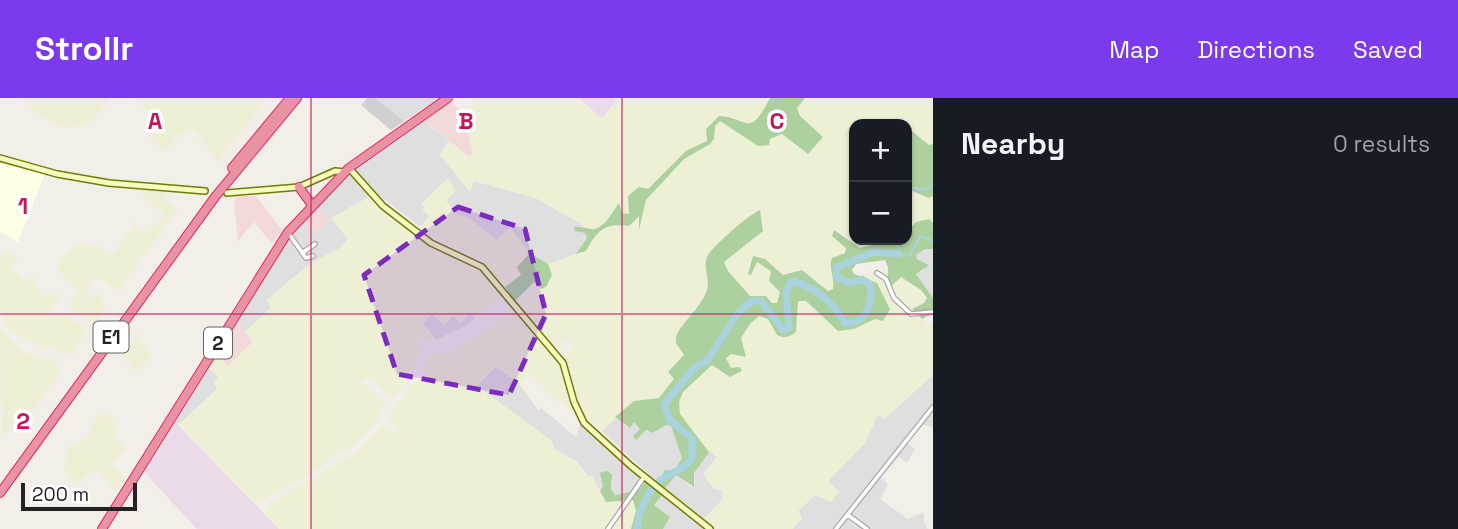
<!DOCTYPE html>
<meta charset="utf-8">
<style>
:root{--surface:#171b24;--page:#20242c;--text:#f1f3f6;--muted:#9ea1a6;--line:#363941;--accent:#7c3aed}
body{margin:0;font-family:"Space Grotesk",sans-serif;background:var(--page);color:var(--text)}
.controls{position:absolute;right:21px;top:21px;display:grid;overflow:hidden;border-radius:14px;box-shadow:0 2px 5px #0004}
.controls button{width:63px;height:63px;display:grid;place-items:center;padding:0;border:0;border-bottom:2px solid var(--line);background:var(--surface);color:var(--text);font:35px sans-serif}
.scale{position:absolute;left:21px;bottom:18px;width:116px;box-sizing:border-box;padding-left:7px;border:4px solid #222;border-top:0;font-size:19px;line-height:24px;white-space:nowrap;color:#222;-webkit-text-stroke:5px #fff;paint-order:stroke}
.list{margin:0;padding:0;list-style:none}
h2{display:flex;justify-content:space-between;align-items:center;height:91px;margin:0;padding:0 28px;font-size:30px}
h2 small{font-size:23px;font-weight:400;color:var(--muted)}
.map{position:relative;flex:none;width:933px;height:431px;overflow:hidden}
header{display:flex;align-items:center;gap:42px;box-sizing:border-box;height:98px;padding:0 35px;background:var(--accent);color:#fff}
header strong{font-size:33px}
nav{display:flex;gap:38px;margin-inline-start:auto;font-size:24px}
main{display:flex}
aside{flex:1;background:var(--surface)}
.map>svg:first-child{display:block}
</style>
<header>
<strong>Strollr</strong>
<nav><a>Map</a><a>Directions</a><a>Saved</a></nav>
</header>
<main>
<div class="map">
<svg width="933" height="431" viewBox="0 0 933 431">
<rect width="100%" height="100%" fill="#f2efe9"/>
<path fill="#e0dfdf" d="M375,0h65l-36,23z
M423,22l26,21 -9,14 30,36 3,-10 63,17 50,29 -9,-1 -2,5 10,2 2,5 -11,16 -28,10 -18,-11 -20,-25 -13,12 -28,-21 -11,-4 -13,-15 -23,4 8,12 -10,11 -46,-36 -19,-22z
M351,76l18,23 -38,21 17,21 -8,9 -32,17 -20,17 -17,26 -26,24 -8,-10 44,-73 21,-26 15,10 1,-27z
M925,151h8v49l-17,-24 1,-3 7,-1 -8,-15z
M470,214l5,6 -8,7 -31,15 -13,-17 9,-9 21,2z
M496,268l24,19 18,25 3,-2 35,29 5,-16 64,60 -6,9 -24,5 -4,-6 2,-8 -13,10 -23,-29 -13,-7 -10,-7 -3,-7 -74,-55z
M208,270l10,8v12l-40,37 -2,-4z
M933,277v52l-10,-2 -16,18 8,6 -8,14 -8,-6 -18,20 7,7 -8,15 28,20 16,-7v11l4,6h-136l10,-11 -4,-7 17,-16 24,-3 -11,-11 37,-38 13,-29 6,5z
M615,319l14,11 5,-6 6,7 12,4 14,-8 5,1 11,32 -8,13 -11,4 -5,8 -56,-52z
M709,352l8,7v30l5,3 1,9 -19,20 -39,-31 11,-14 15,13 4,-3 -1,-11z
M663,396l43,35h-43l7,-12 -16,-12z"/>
<path fill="#f2dad9" d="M450,4l13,9 10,43 -4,3 -45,-37z
M238,98h18l26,34 -10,14 -18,-22 -16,19 -4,-40z
M318,108l11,16 -12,11 -15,-10z
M237,224l16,20 -25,24 -11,-11z"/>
<path fill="#ebdbe8" d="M579,0h35l3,2 -15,19z
M176,323l2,4 101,104h-82l-53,-57z"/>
<path fill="#ffffe5" d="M0,63l45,13 -27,68 -18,-11z"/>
<path fill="#d0d0d0" d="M367,0h8l29,23 -13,9 -30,-25z"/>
<path fill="#eef0d5" d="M19,0h92l-22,26 -18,3 -16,-1z
M135,0h133l-50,63 -23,-31 -16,4 -16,18 -13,-14 14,-11z
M473,0h106l23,21 15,-19 -3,-2h156l-9,18 -9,6 -13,2 -16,-8 -17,17 1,8 -31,19 -10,14 -18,15h-6l-12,25 -5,1 -8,-10 -6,12 -18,13 -57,-32 -62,-17 -4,11 -30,-37 9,-14 20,16 4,-3 -7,-31 5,-10z
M805,0h128v46l-4,1 -22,-21h-53v116l30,2 -24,6 -20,-17 -8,5 14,11 -16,26 4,11 -1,5 -5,2 -16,-15 -16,-5 -14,4 -26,-19 -5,19 6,-13 14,9 -1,12 10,9 -3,11h-5l-8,-8 -14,1 -22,-25 -4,-9 39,-31 -3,-21 -8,2 -21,23 -20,13 -4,9 -1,36 -24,31 -6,19 8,12 -16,16 7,8 -9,14 -7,5 -25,3 -32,30 -13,-10 -10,-15 -15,-48 9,-12 -6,-7 -10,10 -42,-48 20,-19 16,-7 -3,-11 38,-13 7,-14 15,-11 13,-1 17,-9 4,10 4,-26 38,-41 26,-15 5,-18 5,-5 49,24 1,-6 13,-5 20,17 20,-14 -23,-21 -3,-8z
M448,80l8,13 -10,9 12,15 11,3 28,22 13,-13 20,26 -11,8 2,14 -16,12 -23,-26 -43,-20 -19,-14 9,-11 -7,-6 3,-3 -4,-3z
M143,91l24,4 -1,7 11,10 -59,82 -13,-12 -7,-2 -11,13 -1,10 11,-7 10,13 -16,22 -5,-11 -11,-4 -6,-10 9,-12 -17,-19 -4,-6 2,-5 13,-14 11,-6 31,11 20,-30 14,11 17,-19 -24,-20z
M912,93l9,6 12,-1v27l-4,-4 -13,3 -9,10v-39z
M369,99l30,27 32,21 47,23 26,30 -29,20 -5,-5 -9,10 -8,-7 -9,9 -12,-11 -9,9 13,17 -7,2 -9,-5 -3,2 6,9 -25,45 -5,5 -25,-20 -7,4 24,22 -6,6 -1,12 -31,29 -14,4 -11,12 -67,37 -75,-80 38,-35 -4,-5 4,-8 -10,-8 9,-13 11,11 25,-24 -8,-10 26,-24 -4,-8 41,-35 32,-17 8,-9 -17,-21z
M8,152l9,7 -6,10 10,11 5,2 5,-4 10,20 12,-2 7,3 -10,16 2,3 11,-2 20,13 1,9 -12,19 -36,-11 -32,-17 -4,-18v-53z
M874,173l13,1 -2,13 16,-8 20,13 6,9 -14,11 15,16 5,-2v51l-49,44 -6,-5 -13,29 -37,38 11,11 -8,10 -16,-7 -17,16 4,7 -9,11h-79l-10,-10 19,-20 -1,-9 -8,-1 -11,-15 14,-17 -19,-15 -18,-28 -1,-12 4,-10 29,-27 18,12 7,-8 -7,-1 -4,-10 5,-4h14l-4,-16 9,-14 10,-8 8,3 9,17 5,1 16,-17v-19h8l32,30 16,-2 21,-10 10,-18 -8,-18 -20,-8z
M510,208l51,58 13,50 -45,-39 -9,10 -24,-19 -19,20 75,55 2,7 10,7 13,7 9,14h6l14,26 27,-2 3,11 -5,18h-352l-15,-15 6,-12 81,-46 32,-31 23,13 -19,-21 24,-32 14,-8 2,-6 -5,-4 4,-8 8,-6 9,2 13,-5 48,-32z
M0,230l25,25 28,8 8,11 -30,41 -29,24z
M136,236l16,23 -16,15 -14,-19z
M106,313l13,16 -5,6 13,17 -16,13 15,16 -10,12 -21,-23 -19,17 -11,-13 1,-22 23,-15 2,-10z"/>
<path fill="#add19e" d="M770,0h35l-8,10 3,8 23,21 -15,17 -26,-20 -12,5 -1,6 -11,1 -38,-25 -5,5 -1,13 -4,5 -26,15 -38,41 -7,30v-14l-10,10c-25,-3 -31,4 -43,25l-10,3 11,-16 -2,-5 -10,-2 -1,-4c7,-1 10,1 17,2 12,2 22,-18 28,-26l3,10 7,1 -1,-18 11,-9 9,2 38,-38 21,-10 -1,-12 13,-13c30,2 30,23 51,-18z
M907,29l22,18 4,-1v52l-4,2 -17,-7 -5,2z
M760,112l3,21 -39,31 4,9 22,25h16l6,7h5l3,-11 -11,-11 2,-10 -14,-9 -6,13 -3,-1 5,-18 12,3 18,16 19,-5 26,21 5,-2c2,-11 -5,-20 -1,-31l13,-5 1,-5 -14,-12 2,-6 26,18c18,-4 29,-8 47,-8v-8l9,-10 13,-3 4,4v26h-8l-9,6 2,5 11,5 -13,9 17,24v15l-11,6 -10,-10 12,-6 3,-5 -6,-8 -20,-13 -14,13 1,-23 -3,-7 -29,4 -4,6 2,4 23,9 13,26 -7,12 -8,-2 -21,10 -16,2 -32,-30h-8l-2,31c-7,5 -11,7 -19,3l-9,-16 -9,-3 -9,8 -9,14 5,19 -15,-3 -5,4 5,10 9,-1 2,4 -12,6 -18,-12 -29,27 -4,10 1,12 29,38 -15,21v14l-18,-12 -11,13 -7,-5 7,-13 9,1 8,-13 -11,-32 -5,-1 -14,8 -6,-3 -10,10 -3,-4 7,-7 -6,-7 -4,6 -15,-11 19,-16 25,-3 15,-19 -6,-7 16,-17 -8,-12v-7c7,-15 26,-30 31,-46 3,-11 -4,-22 0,-33 2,-8 45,-45 53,-47z
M530,155l18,11 4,11 -6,12 -5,2 -7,-7 -19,19 -10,-14 16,-12 -4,-8z
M607,373l5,3 -1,15 4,6 24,-5 6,-9 18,13 -9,11 16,12 -7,12h-32l5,-18 -3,-11 -27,2 -6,-11 3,-5 -3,-13z"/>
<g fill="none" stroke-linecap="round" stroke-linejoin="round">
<path stroke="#aad3df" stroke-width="2" d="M907,89l17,3 9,-5
M897,142l2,14 11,2 10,-20 13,5"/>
<path stroke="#aad3df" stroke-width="7" d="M637,431c2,-19 11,-41 28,-52 11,-6 18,-8 27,-18v-20l-22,-19 -6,-16 30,-36 14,-8 29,-46 15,-13h9l22,29 6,-2 -3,-36 6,-11c23,6 41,21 53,42 21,1 29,-21 25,-39l-8,-5 -11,4 -14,-5 -1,-10 37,-16 26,2"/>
<defs>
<path id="street" d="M289,136l17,24 7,-2
M302,155l13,-9
M877,175l9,6 8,19 17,16 22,-2
M848,417l19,14
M608,431l36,-52
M836,431l97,-122"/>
<path id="secondary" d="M0,60l57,16 52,9 96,8
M349,70l34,38 48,37 51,24 81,96 11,39 10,21 47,43 79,63
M227,95l72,-6 36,-16 10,1"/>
<path id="highway" d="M232,70l58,-70
M299,89l13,18
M0,395l215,-296 82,-99
M102,431l186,-297 61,-64 99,-70"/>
</defs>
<use href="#street" stroke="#a9a9a9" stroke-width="6"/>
<use href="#secondary" stroke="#707d05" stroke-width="8"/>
<use href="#highway" stroke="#dc2a67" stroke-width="10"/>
<use href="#street" stroke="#fff" stroke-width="3.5"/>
<use href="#secondary" stroke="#f7fabf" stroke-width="5"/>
<use href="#highway" stroke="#e892a2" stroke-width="8"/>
</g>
<path fill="#7b2cbf" fill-opacity="0.2" stroke="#7b2cbf" stroke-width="5" stroke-dasharray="14 9" stroke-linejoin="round" d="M458,109l67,22 21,85 -37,81 -112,-21 -33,-99z"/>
<path fill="none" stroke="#c2185b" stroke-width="2" stroke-opacity="0.55" d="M311,0v431M622,0v431M0,216h933"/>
<g text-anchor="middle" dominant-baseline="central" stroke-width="7" stroke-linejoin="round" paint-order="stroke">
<g fill="#fff" stroke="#646464" stroke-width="2">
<rect x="93.5" y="223.5" width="35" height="31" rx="5"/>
<rect x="204" y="229.5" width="28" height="31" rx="5"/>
</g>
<g font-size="19" font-weight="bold" fill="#222">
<text x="111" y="239">E1</text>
<text x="218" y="245">2</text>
</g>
</g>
<g font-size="23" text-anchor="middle" font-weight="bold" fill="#c2185b" stroke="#fff" stroke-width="7" stroke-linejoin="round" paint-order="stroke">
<text x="155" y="31">A</text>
<text x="466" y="31">B</text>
<text x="777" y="31">C</text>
<text x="23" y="116">1</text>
<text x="23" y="331">2</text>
</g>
</svg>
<div class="controls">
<button>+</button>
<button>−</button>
</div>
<div class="scale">200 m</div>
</div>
<aside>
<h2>Nearby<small>0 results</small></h2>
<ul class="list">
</ul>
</aside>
</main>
